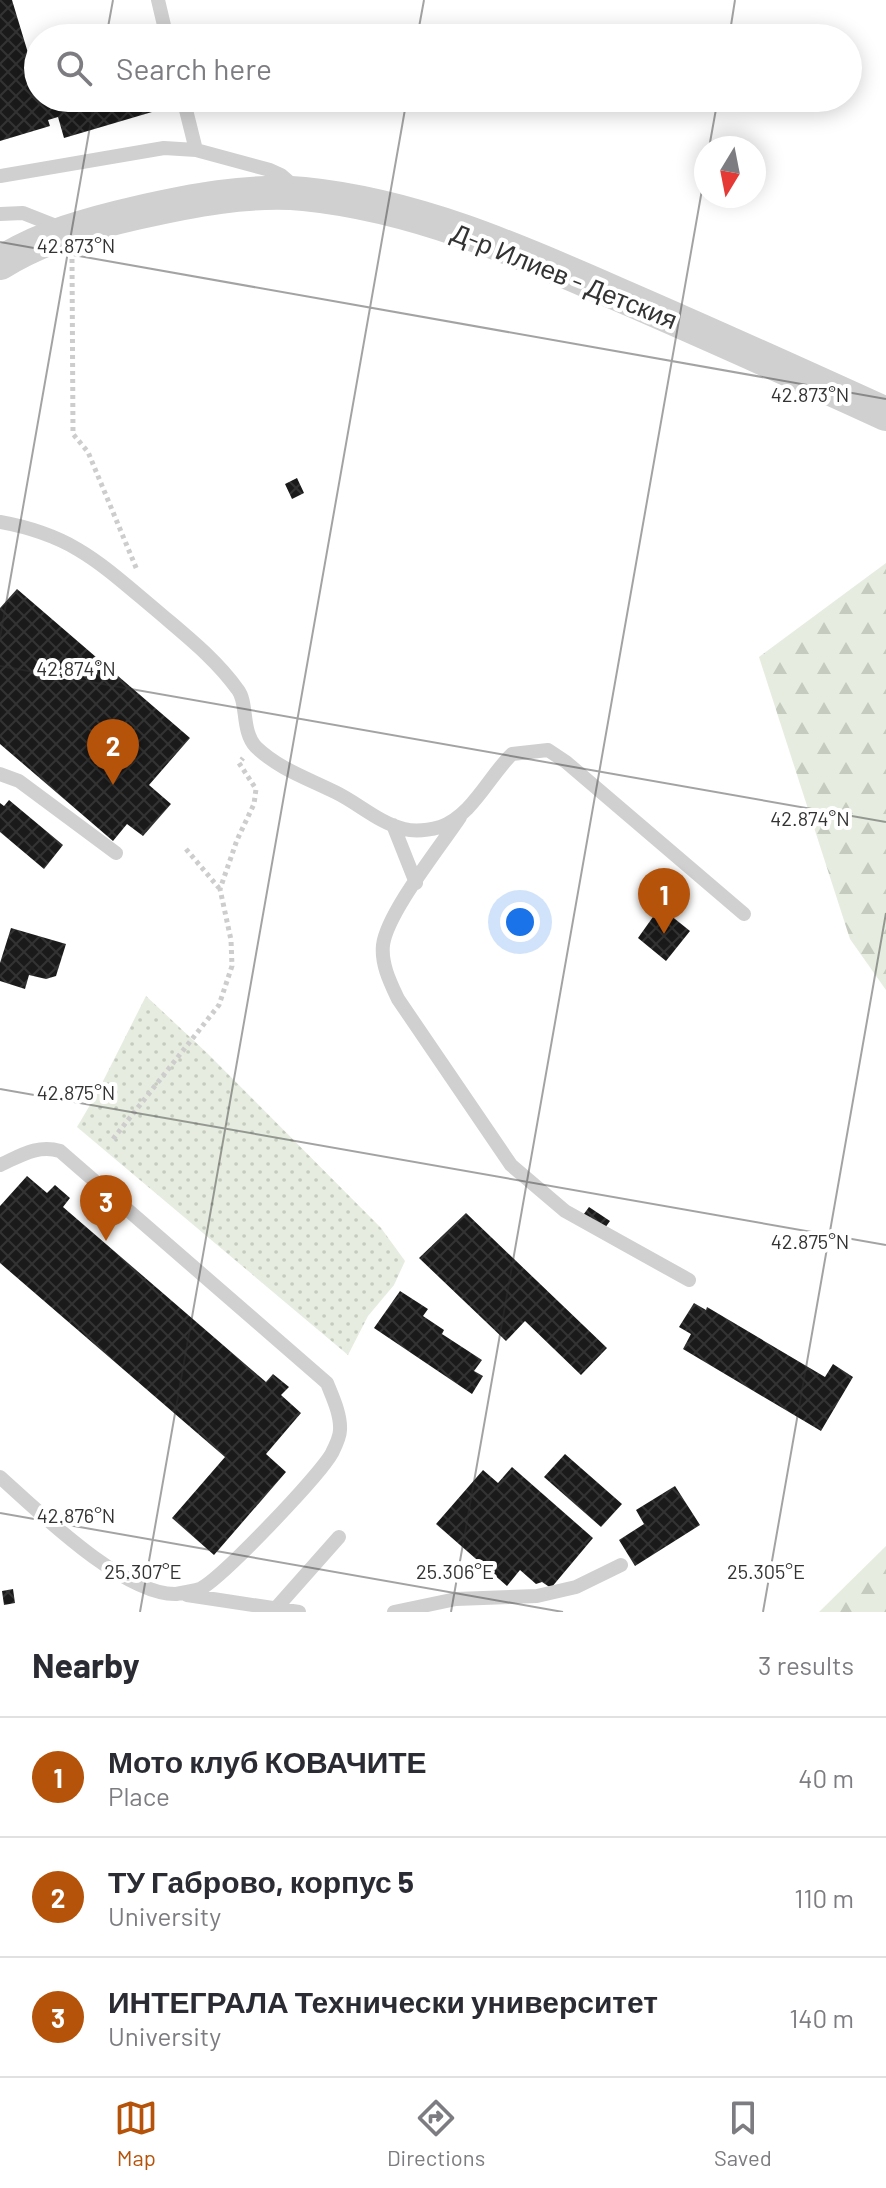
<!DOCTYPE html>
<meta charset="utf-8">
<style>
:root{--surface:#fff;--page:#f7f7f7;--text:#2b2b33;--muted:#7c7c81;--line:#e1e1e2;--accent:#b45309}
body{margin:0;font-family:Barlow,sans-serif;background:var(--page);color:var(--text)}
.compass{position:absolute;left:694px;top:136px;width:72px;height:72px;border-radius:50%;background:var(--surface);box-shadow:0 4px 20px #0003;rotate:190deg}
.you{position:absolute;left:520px;top:922px;width:28px;height:28px;margin:-20px;border:6px solid #fff;border-radius:50%;background:#1a73e8;box-shadow:0 0 0 12px #1a73e833}
.badge{display:grid;place-items:center;width:52px;height:52px;border-radius:50%;background:var(--accent);color:#fff;font-size:26px;font-weight:700}
.pin{position:absolute;translate:-50% -66px;filter:drop-shadow(0 2px 4px #0008)}
.pin::after{content:'';position:absolute;top:42px;width:28px;height:24px;background:inherit;clip-path:polygon(0 0,100% 0,50% 100%)}
.list{margin:0;padding:0;list-style:none}
h2{display:flex;justify-content:space-between;align-items:center;height:104px;margin:0;padding:0 32px;font-size:34px}
h2 small{font-size:26px;font-weight:400;color:var(--muted)}
.list li{display:grid;grid-template-columns:52px 1fr auto;gap:24px;align-items:center;box-sizing:border-box;height:120px;padding:0 32px;border-top:2px solid var(--line)}
.list b{display:block;font-size:30px;white-space:nowrap}
.list p{margin:0;font-size:26px;white-space:nowrap;color:var(--muted)}
.list em{font-size:26px;font-style:normal;color:var(--muted)}
.icon{flex:none;width:44px;height:44px;fill:none;stroke:currentColor;stroke-width:2;stroke-linecap:round;stroke-linejoin:round}
.map{position:relative;flex:none;width:886px;height:1612px;overflow:hidden}
.search{position:absolute;background:var(--surface);box-shadow:0 4px 20px #0003;left:24px;right:24px;top:24px;height:88px;display:flex;align-items:center;gap:20px;box-sizing:border-box;padding:0 28px;border-radius:44px;color:var(--muted);font-size:30px}
.sheet{height:464px;background:var(--surface)}
nav{display:flex;justify-content:space-around;align-items:center;box-sizing:border-box;height:112px;border-top:2px solid var(--line);background:var(--surface);font-size:22px;color:var(--muted)}
nav a{display:grid;justify-items:center;gap:4px}
nav .on{color:var(--accent)}
.map>svg:first-child{display:block}
</style>
<div class="map">
<svg width="886" height="1612" viewBox="0 0 886 1612">
<defs>
<pattern id="forest-firs" width="22" height="20" patternUnits="userSpaceOnUse" patternTransform="scale(2)"><rect width="22" height="20" fill="#e6ecdf"/><path d="M5 1l3.5 6h-7zM16 11l3.5 6h-7z" fill="#c6cbc0"/></pattern>
<pattern id="park-dots" width="8" height="8" patternUnits="userSpaceOnUse" patternTransform="scale(2)"><rect width="8" height="8" fill="#e6ecdf"/><path d="M2 2h.1M6 6h.1" fill="none" stroke="#c6cbc0" stroke-width="1.8" stroke-linecap="round"/></pattern>
<pattern id="building-cross-hatch" width="8" height="8" patternUnits="userSpaceOnUse" patternTransform="scale(2)"><rect width="8" height="8" fill="#1a1a1a"/><path d="M0 0l8 8M0 8l8-8" fill="none" stroke="#333"/></pattern>
</defs>
<rect width="100%" height="100%" fill="#fff"/>
<path fill="url(#forest-firs)" d="M886,563v427l-36,-51 -91,-282z
M886,1546v66h-67z"/>
<path fill="url(#park-dots)" d="M146,996l62,58 173,174 24,33 -11,24 -26,31 -20,39 -271,-228 19,-32z"/>
<path fill="url(#building-cross-hatch)" d="M0,0h12l26,86v12h110l4,14 -88,26 -6,-21 -10,3 2,6 -50,15z
M297,478l7,15 -12,6 -7,-15z
M17,589l173,149 -41,47 22,19 -28,32 -16,-12 -14,17 -113,-97v-136z
M9,800l54,45 -19,24 -44,-37v-29l4,3z
M660,907l30,24 -24,30 -28,-23z
M11,928l55,16 -10,32 -10,3 -17,-4 -4,14 -25,-8v-18z
M27,1176l20,17 8,-8 15,13 -7,9 203,175 7,-8 16,13 -8,8 20,18 -35,41 20,18 -72,83 -42,-37 53,-61 -225,-194v-57z
M589,1207l21,14 -8,11 -21,-14z
M466,1213l141,135 -26,27 -56,-54 -19,20 -87,-83z
M400,1291l28,18 -5,7 21,14 -2,4 40,26 -8,11 9,5 -11,18 -98,-66z
M694,1303l12,7 1,-3 118,70 8,-13 20,13 -32,54 -138,-82 8,-15 -12,-7z
M565,1454l57,50 -21,23 -57,-50z
M512,1467l81,71 -42,50 -9,-6 -6,2 -16,-14 -13,16 -71,-62 47,-54 15,13z
M675,1486l25,39 -65,41 -16,-26 25,-16 -8,-14z
M13,1589l2,14 -11,2 -2,-14z"/>
<g fill="none" stroke-linecap="round" stroke-linejoin="round">
<path stroke="#cdcdcd" stroke-width="5" stroke-dasharray="4 4" stroke-linecap="butt" d="M72,259l1,175 15,18 49,118
M186,849l33,39
M113,1139l106,-134 13,-39 -1,-26 -11,-51 17,-49 17,-36 2,-15 -17,-26 4,-5"/>
<path stroke="#d0d0d0" stroke-width="14" d="M158,0l9,38
M183,98l13,52
M0,176l164,-28 32,2 74,20 11,5 15,13
M0,214l23,-1 38,15
M0,522c73,13 101,42 156,88 29,25 59,48 82,80 10,13 3,41 18,57 23,22 51,31 79,45 23,11 44,31 69,37 11,3 25,1 36,-2 32,-11 49,-51 72,-73l36,-4 18,12 178,152
M0,774l19,7 97,72
M460,817c-20,30 -73,96 -77,128 -2,19 7,37 15,54l113,166 54,46 124,69
M393,825l23,58
M0,1165c20,-9 38,-21 60,-14l267,232c5,13 14,31 13,47 0,6 -5,17 -8,23 -12,22 -110,125 -132,136 -6,2 -18,4 -24,5 -53,1 -138,-83 -176,-117
M187,1595l112,17
M277,1607l62,-70
M394,1612l62,-13 81,-3 39,-9 45,-22"/>
<path stroke="#d0d0d0" stroke-width="34" d="M0,263c42,-26 88,-39 136,-50 53,-12 112,-24 168,-19 110,11 211,55 311,99 90,39 181,80 271,121"/>
</g>
<path fill="none" stroke="#333" stroke-width="2" stroke-opacity="0.45" d="M106,38l7,-38M417,38l7,-38M729,38l6,-38M709,148l9,-50M0,242l886,157M0,638l95,-540M0,666l886,156M0,1089l886,156M0,1513l563,99M140,1612l267,-1514M451,1612l255,-1445M763,1612l123,-699"/>
<g text-anchor="middle" dominant-baseline="central" stroke-width="8" stroke-linejoin="round" paint-order="stroke">
<g font-size="26" fill="#333" stroke="#fff">
<text transform="translate(565 275) rotate(22)">Д-р Илиев - Детския</text>
</g>
</g>
<g font-size="20" text-anchor="middle" fill="#333" stroke="#fff" stroke-width="8" stroke-linejoin="round" paint-order="stroke">
<text x="76" y="253">42.873°N</text>
<text x="810" y="402">42.873°N</text>
<text x="76" y="676">42.874°N</text>
<text x="810" y="826">42.874°N</text>
<text x="76" y="1100">42.875°N</text>
<text x="810" y="1249">42.875°N</text>
<text x="76" y="1523">42.876°N</text>
<text x="143" y="1579">25.307°E</text>
<text x="455" y="1579">25.306°E</text>
<text x="766" y="1579">25.305°E</text>
</g>
</svg>
<svg class="compass" viewBox="-18 -18 36 36"><path d="M0-13l5 13h-10z" fill="#e53935"/><path d="M0 13l5-13h-10z" fill="#7c7c81"/></svg>
<div class="you"></div>
<div class="pin badge" style="left:664px;top:934px">1</div>
<div class="pin badge" style="left:113px;top:785px">2</div>
<div class="pin badge" style="left:106px;top:1241px">3</div>
<div class="search"><svg class="icon" aria-label="search" viewBox="0 0 24 24"><circle cx="10" cy="10" r="6"/><path d="M15 15l6 6"/></svg>Search here</div>
</div>
<section class="sheet">
<h2>Nearby<small>3 results</small></h2>
<ul class="list">
<li><span class="badge">1</span><div><b>Мото клуб КОВАЧИТЕ</b><p>Place</p></div><em>40 m</em></li>
<li><span class="badge">2</span><div><b>ТУ Габрово, корпус 5</b><p>University</p></div><em>110 m</em></li>
<li><span class="badge">3</span><div><b>ИНТЕГРАЛА Технически университет</b><p>University</p></div><em>140 m</em></li>
</ul>
</section>
<nav>
<a class="on"><svg class="icon" aria-label="map" viewBox="0 0 24 24"><path d="M3 6l6-2 6 2 6-2v14l-6 2-6-2-6 2zM9 4v14M15 6v14"/></svg>Map</a>
<a><svg class="icon" aria-label="directions" viewBox="0 0 24 24"><path d="M12 3l9 9-9 9-9-9zM9 14v-3h6M13 9l2 2-2 2"/></svg>Directions</a>
<a><svg class="icon" aria-label="saved" viewBox="0 0 24 24"><path d="M7 4h10v16l-5-4-5 4z"/></svg>Saved</a>
</nav>
